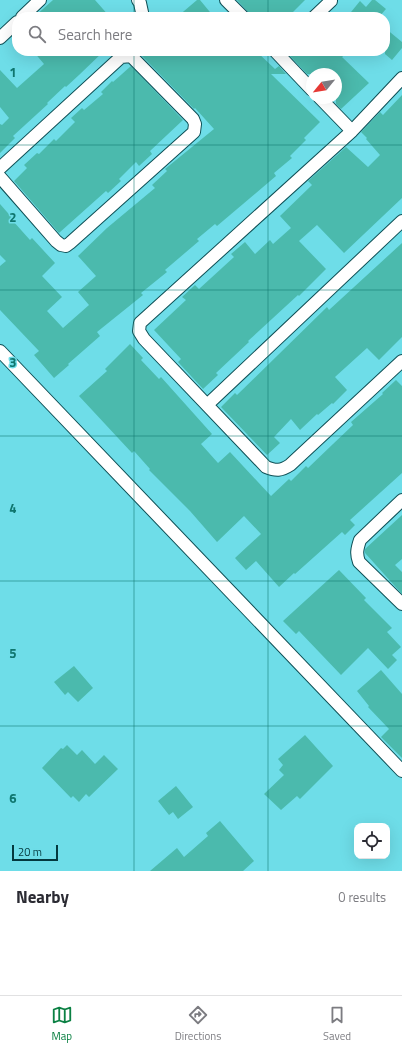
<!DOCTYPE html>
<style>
:root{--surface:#fff;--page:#f2f2f3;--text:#2b2b33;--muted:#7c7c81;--line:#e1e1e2;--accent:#0b8043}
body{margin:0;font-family:"Titillium Web",sans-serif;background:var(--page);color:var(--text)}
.controls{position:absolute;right:12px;bottom:12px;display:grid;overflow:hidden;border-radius:8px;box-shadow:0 4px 16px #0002}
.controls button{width:36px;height:36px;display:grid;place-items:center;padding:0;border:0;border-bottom:1px solid var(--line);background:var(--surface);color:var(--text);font:20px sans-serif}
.compass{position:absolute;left:306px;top:68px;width:36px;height:36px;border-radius:50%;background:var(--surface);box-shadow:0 4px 16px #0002;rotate:240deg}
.scale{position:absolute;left:12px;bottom:10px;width:46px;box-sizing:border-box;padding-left:4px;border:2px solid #04393e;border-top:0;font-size:11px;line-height:14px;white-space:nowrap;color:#04393e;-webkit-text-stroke:3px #6edde8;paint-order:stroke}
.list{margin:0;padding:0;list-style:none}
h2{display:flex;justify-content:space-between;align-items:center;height:52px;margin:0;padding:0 16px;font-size:17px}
h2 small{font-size:13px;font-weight:400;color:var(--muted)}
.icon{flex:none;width:22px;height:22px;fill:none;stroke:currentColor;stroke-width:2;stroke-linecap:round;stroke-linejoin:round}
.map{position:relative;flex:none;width:402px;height:871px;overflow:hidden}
.search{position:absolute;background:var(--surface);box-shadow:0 4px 16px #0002;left:12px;right:12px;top:12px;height:44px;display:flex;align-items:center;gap:10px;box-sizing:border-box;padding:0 14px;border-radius:16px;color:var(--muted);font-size:15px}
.sheet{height:124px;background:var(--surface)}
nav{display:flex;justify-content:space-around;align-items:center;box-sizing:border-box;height:56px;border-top:1px solid var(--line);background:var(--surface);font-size:11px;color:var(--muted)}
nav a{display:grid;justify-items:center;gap:2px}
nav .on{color:var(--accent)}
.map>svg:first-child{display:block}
</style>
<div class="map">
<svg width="402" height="871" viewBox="0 0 402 871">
<rect width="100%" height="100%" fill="#6edde8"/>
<path fill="#4bbaad" d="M53,0h42l15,17h-76z
M197,0h3l14,17h-37z
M237,0h68l-17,17h-37l-3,-5z
M372,0h3l11,9 -7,8h-32l13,-16 6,6z
M385,28l17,14v6l-10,12 -7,-6z
M33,51h71l-25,24 -13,12 -1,-1 -18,17 1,1 -35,32 2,2 -15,15v-29l2,1 7,-7 -9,-11v-37l17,18 27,-24z
M147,51h109l19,18 4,-3 7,8h-15l49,48 -16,16 2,2 -16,16 2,2 -18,15 2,3 -59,50 -2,-2 -18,15 2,2 -34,29 2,2 -26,21 2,2 -46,37 3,4 -32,28 1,1 -15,13 -20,-23 5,-4 -39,-41v-44l6,-5 -6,-6v-51l14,16 -1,1 17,19 2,-2 23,25 -13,13 20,21 -15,14 16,17 26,-23 -11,-13 18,-16 -18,-20 29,-28 48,-40 -3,-3 15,-14 -2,-2 49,-40 -19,-21 -1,1 -52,-53z
M294,51h55l-7,6 27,26 -28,26 -5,-5v-30h-29l-18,-19z
M131,66l52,54 -33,31 2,3 -13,12 -3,-4 -17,17 2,2 -13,12 -2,-2 -47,42 -45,-52 13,-13 -3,-3 13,-12 2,1 15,-15 2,2 19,-19 -4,-4 11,-10 2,2 19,-16 -2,-2 11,-11 1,1z
M402,95v103l-58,55 -27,-28 -18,16 27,28 -27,27 -1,-1 -50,46 1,1 -33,31 2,2 -15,14 -25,-27 3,-3 -27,-29 32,-30 -4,-3 13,-12 4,4 35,-32 -3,-3 14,-12 10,12 15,-14 3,4 18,-16 -11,-12 32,-31 -4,-4 38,-34 22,20 12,-12 -14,-16 1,-1 -6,-6 19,-20 3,3z
M402,243v94l-23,23 -12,-12 -32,29 12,13 -14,14 -1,-1 -14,12 -1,-1 -17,16 -9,-11 -17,18 6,6 -13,12 -46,-48 14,-14 2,2 90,-88 2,3z
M130,344l13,14 -2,2 18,19 2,-2 51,57 -11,10 17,19 12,-11 41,44 18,-17 2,2 15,-15 2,2 25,-24 20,-19 -2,-3 32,-28 -1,-1 14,-13 6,6v87l-52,47 5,5 -10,10 -3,-3 -47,42 -1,-1 -15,14 -23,-26 -10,9 -11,-12 26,-24 -17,-18 -27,26 -27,-31 -41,-41 1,-1 -16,-18 -2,2 -53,-57 28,-25 -2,-2z
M402,515v44l-7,6 7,7v22l-37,-41v-4z
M339,570l27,28 -2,2 28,28 -5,4 14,15 -9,8 5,5 -9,9 -20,-21 -27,27 -42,-44 -3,3 -13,-13z
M74,666l19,22 -15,14 -10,-10 -3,3 -11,-13z
M381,670l21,24v64l-21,-21 8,-8 -21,-22 1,-1 -12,-15z
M305,735l28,31 -33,33 -3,-3 -16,14 -17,-16 20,-19 -5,-5 4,-5 -5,-6z
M67,745l10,10 5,-5 13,14 9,-9 14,14 -29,28 -3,-3 -7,8 -6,-6 -2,2 -29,-30 19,-20 2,1z
M176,786l17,21 -15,12 -5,-7 -4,3 -11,-14z
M220,821l34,40 -11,10h-93l27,-23 7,9 24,-21 -2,-3z"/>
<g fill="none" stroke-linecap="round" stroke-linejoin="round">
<defs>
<path id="minor" d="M138,0l2,3 3,14
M226,0l17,17
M22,17l18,-17
M314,17l17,-16
M0,38l17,-16
M275,51l37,39
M402,78l-50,53 -212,192 -1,8 5,8 122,128c10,4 15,4 24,-2l112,-104
M320,98l32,33
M0,168l121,-111 10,-1 62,63 2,5 -1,8 -124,111 -4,3 -5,-1 -5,-4 -56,-64
M0,351l402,420
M207,405l195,-184
M402,500l-42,40c-3,9 -4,14 -1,22l43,42"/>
</defs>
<use href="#minor" stroke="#0e4f55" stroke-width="14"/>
<use href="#minor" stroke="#fff" stroke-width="12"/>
</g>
<path fill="none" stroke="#0f766e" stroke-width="1" stroke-opacity="0.55" d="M134,0v17M268,0v17M134,51v820M268,51v820M0,145h402M0,290h402M0,436h402M0,581h402M0,726h402"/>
<g font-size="13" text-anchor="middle" font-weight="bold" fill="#0f766e" stroke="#6edde8" stroke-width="3" stroke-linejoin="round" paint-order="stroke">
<text x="13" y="77">1</text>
<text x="13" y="222">2</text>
<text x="13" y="367">3</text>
<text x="13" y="513">4</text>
<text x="13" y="658">5</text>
<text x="13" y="803">6</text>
</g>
</svg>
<div class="controls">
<button><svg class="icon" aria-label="locate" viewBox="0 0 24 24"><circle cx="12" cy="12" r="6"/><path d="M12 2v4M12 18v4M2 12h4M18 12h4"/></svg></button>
</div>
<svg class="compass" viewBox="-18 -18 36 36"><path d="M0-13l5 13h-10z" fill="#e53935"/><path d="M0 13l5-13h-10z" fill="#7c7c81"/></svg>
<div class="scale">20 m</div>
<div class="search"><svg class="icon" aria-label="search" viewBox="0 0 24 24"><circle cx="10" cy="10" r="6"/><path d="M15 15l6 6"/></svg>Search here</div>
</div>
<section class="sheet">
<h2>Nearby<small>0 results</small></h2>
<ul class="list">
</ul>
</section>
<nav>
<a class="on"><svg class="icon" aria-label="map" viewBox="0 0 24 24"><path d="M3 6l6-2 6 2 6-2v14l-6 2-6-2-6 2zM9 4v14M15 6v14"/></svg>Map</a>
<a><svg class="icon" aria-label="directions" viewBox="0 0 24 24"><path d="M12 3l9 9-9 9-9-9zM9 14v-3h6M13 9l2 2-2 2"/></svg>Directions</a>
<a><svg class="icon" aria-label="saved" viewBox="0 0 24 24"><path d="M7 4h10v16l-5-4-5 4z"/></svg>Saved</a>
</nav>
